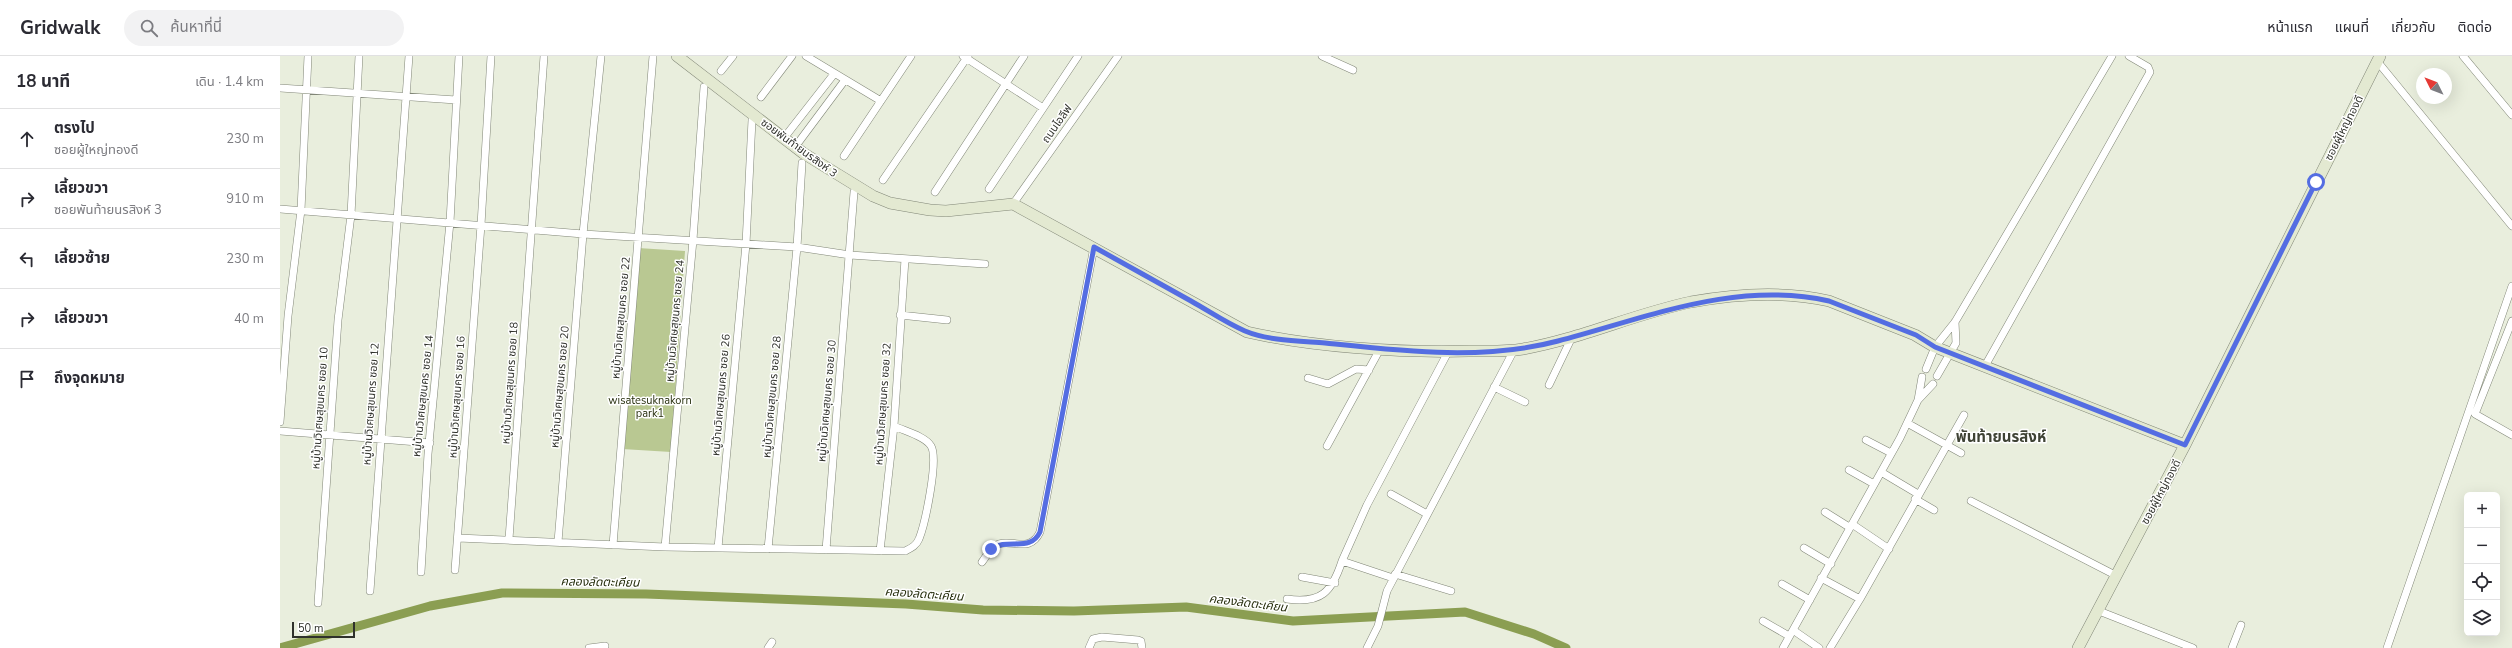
<!DOCTYPE html>
<html lang="th">
<meta charset="utf-8">
<style>
:root{--surface:#fff;--page:#f2f2f3;--text:#2b2b33;--muted:#7c7c81;--line:#e1e1e2}
body{margin:0;font-family:"Nunito Sans","Noto Sans Thai",sans-serif;background:var(--page);color:var(--text)}
.controls{position:absolute;right:12px;bottom:12px;display:grid;overflow:hidden;border-radius:6px;box-shadow:0 4px 16px #0002}
.controls button{width:36px;height:36px;display:grid;place-items:center;padding:0;border:0;border-bottom:1px solid var(--line);background:var(--surface);color:var(--text);font:20px sans-serif}
.compass{position:absolute;left:2136px;top:12px;width:36px;height:36px;border-radius:50%;background:var(--surface);box-shadow:0 4px 16px #0002;rotate:312deg}
.scale{position:absolute;left:12px;bottom:10px;width:63px;box-sizing:border-box;padding-left:4px;border:2px solid #2f312b;border-top:0;font-size:11px;line-height:14px;white-space:nowrap;color:#2f312b;-webkit-text-stroke:3px #fff;paint-order:stroke}
.stop{position:absolute;width:12px;height:12px;margin:-9px;border:3px solid #546de2;border-radius:50%;background:#fff}
.stop.end{background:#546de2;border-color:#fff;box-shadow:0 1px 4px #0008}
.list{margin:0;padding:0;list-style:none}
h2{display:flex;justify-content:space-between;align-items:center;height:52px;margin:0;padding:0 16px;font-size:17px}
h2 small{font-size:13px;font-weight:400;color:var(--muted)}
.list li{display:grid;grid-template-columns:26px 1fr auto;gap:12px;align-items:center;box-sizing:border-box;height:60px;padding:0 16px;border-top:1px solid var(--line)}
.list b{display:block;font-size:15px;white-space:nowrap}
.list p{margin:0;font-size:13px;white-space:nowrap;color:var(--muted)}
.list em{font-size:13px;font-style:normal;color:var(--muted)}
.icon{flex:none;width:22px;height:22px;fill:none;stroke:currentColor;stroke-width:2;stroke-linecap:round;stroke-linejoin:round}
.map{position:relative;flex:none;width:2232px;height:592px;overflow:hidden}
header{display:flex;align-items:center;gap:24px;box-sizing:border-box;height:56px;padding:0 20px;background:var(--surface);border-bottom:1px solid var(--line)}
header strong{font-size:19px}
nav{display:flex;gap:22px;margin-inline-start:auto;font-size:14px}
.search{width:280px;height:36px;background:var(--page);display:flex;align-items:center;gap:10px;box-sizing:border-box;padding:0 14px;border-radius:22px;color:var(--muted);font-size:15px}
main{display:flex}
aside{flex:1;background:var(--surface)}
.map>svg:first-child{display:block}
</style>
<header>
<strong>Gridwalk</strong>
<div class="search"><svg class="icon" aria-label="search" viewBox="0 0 24 24"><circle cx="10" cy="10" r="6"/><path d="M15 15l6 6"/></svg>ค้นหาที่นี่</div>
<nav><a>หน้าแรก</a><a>แผนที่</a><a>เกี่ยวกับ</a><a>ติดต่อ</a></nav>
</header>
<main>
<aside>
<h2>18 นาที<small>เดิน · 1.4 km</small></h2>
<ul class="list">
<li><svg class="icon" aria-label="ahead" viewBox="0 0 24 24"><path d="M12 20V5M6 11l6-6 6 6"/></svg><div><b>ตรงไป</b><p>ซอยผู้ใหญ่ทองดี</p></div><em>230 m</em></li>
<li><svg class="icon" aria-label="right" viewBox="0 0 24 24"><path d="M7 20v-9h11M14 6l5 5-5 5"/></svg><div><b>เลี้ยวขวา</b><p>ซอยพันท้ายนรสิงห์ 3</p></div><em>910 m</em></li>
<li><svg class="icon" aria-label="left" viewBox="0 0 24 24"><path d="M17 20v-9H6M10 6l-5 5 5 5"/></svg><div><b>เลี้ยวซ้าย</b></div><em>230 m</em></li>
<li><svg class="icon" aria-label="right" viewBox="0 0 24 24"><path d="M7 20v-9h11M14 6l5 5-5 5"/></svg><div><b>เลี้ยวขวา</b></div><em>40 m</em></li>
<li><svg class="icon" aria-label="arrive" viewBox="0 0 24 24"><path d="M6 21V4h12l-3 4 3 4H6"/></svg><div><b>ถึงจุดหมาย</b></div></li>
</ul>
</aside>
<div class="map">
<svg width="2232" height="592" viewBox="0 0 2232 592">
<rect width="100%" height="100%" fill="#e9eedd"/>
<path fill="#b9c892" d="M358,192l47,3 -14,201 -49,-3z"/>
<g fill="none" stroke-linecap="round" stroke-linejoin="round">
<path stroke="#8b9e52" stroke-width="9" d="M0,592l150,-42 72,-13 144,1 260,10 77,6 91,1 112,-4 107,14 172,-9 69,22 32,14"/>
<defs>
<path id="street" d="M526,0l75,45
M683,0l80,52
M1042,0l31,14
M2183,0l49,59
M2097,5l135,165
M441,15l12,-15
M0,32l176,12
M481,41l31,-41
M504,82l50,-64
M515,91l50,-67
M564,100l67,-100
M603,124l85,-124
M709,133l89,-133
M655,136l89,-136
M733,148l105,-148
M0,153l303,25 214,13 53,8 135,9
M620,259l47,5
M2232,265l-37,93 37,21
M1705,310l165,-294 -2,-5 -19,-11
M1646,313l9,-22 20,-25 157,-266
M1657,320l19,-33 -1,-21
M1028,322l20,6 28,-15 13,1
M1269,329l23,-48
M1214,331l31,15
M1638,344l4,-23
M0,366l8,-106 13,-106 7,-154
M1627,367l54,30
M0,375l150,12
M1586,384l25,13
M1047,390l53,-97
M1569,414l25,14
M1601,416l37,22
M1111,438l36,20
M1635,443l19,11
M1691,445l146,75
M1545,456l24,15
M1572,468l37,25
M178,482l207,9 240,4c6,-3 11,-5 14,-12 6,-15 20,-80 12,-93 -6,-10 -27,-15 -37,-20
M229,483l35,-483
M278,486l25,-308 18,-178
M333,489l40,-489
M385,491l28,-307 11,-153
M438,492l28,-304 6,-124
M1524,492l27,16
M488,493l29,-302 5,-84
M546,494l28,-358
M600,495l14,-125 11,-167
M1062,505l25,-56 81,-153
M702,506c3,-4 6,-9 9,-13 16,-16 37,8 49,-17l54,-285
M175,514l26,-345 10,-169
M141,516l7,-118 22,-232 9,-166
M1115,518l56,17
M1022,521l33,6
M1541,522l39,21
M1502,528l28,16
M90,535l39,-535
M1007,543c34,5 45,-7 55,-38l51,17
M38,547l20,-283 13,-105 8,-159
M1819,555l94,37
M1483,565l26,15
M1513,574l26,18
M309,592l16,-2
M488,592l4,-6
M809,592l4,-9 9,-2 36,3 3,1 1,7
M1087,592l11,-22 9,-35 127,-241
M1503,592l117,-210 18,-38 15,-16
M1550,592l30,-49 104,-184
M1952,592l9,-23
M2107,592l125,-362"/>
<path id="secondary" d="M397,0l126,97 70,43 17,7 40,7 16,1 67,-7 234,128c66,15 153,21 222,19 17,0 36,1 54,-2 57,-10 111,-35 168,-47 44,-8 95,-11 138,-1l86,34 20,12 250,98
M1798,592l107,-203 195,-389"/>
</defs>
<use href="#street" stroke="#818677" stroke-width="8"/>
<use href="#secondary" stroke="#818677" stroke-width="12"/>
<use href="#street" stroke="#fff" stroke-width="7"/>
<use href="#secondary" stroke="#e3e9d1" stroke-width="11"/>
</g>
<g fill="none" stroke-linecap="round" stroke-linejoin="round">
<path stroke="#546de2" stroke-width="5" d="M711,493c17,-12 39,4 49,-17l54,-285c32,18 65,36 97,54 18,10 35,22 54,30 24,10 54,10 80,12 76,8 158,18 233,-2 89,-23 177,-61 271,-40l87,34 19,12 250,98 131,-263"/>
</g>
<g text-anchor="middle" dominant-baseline="central" stroke-width="3" stroke-linejoin="round" paint-order="stroke">
<g font-size="11" fill="#2f312b" stroke="#fff">
<text transform="translate(777 68) rotate(-55)">ถนนไอลีฟ</text>
<text transform="translate(2064 72) rotate(-63)">ซอยผู้ใหญ่ทองดี</text>
<text transform="translate(519 92) rotate(36)">ซอยพันท้ายนรสิงห์ 3</text>
<text transform="translate(341 262) rotate(-85)">หมู่บ้านวิเศษสุขนคร ซอย 22</text>
<text transform="translate(395 265) rotate(-85)">หมู่บ้านวิเศษสุขนคร ซอย 24</text>
<text transform="translate(230 327) rotate(-86)">หมู่บ้านวิเศษสุขนคร ซอย 18</text>
<text transform="translate(280 331) rotate(-85)">หมู่บ้านวิเศษสุขนคร ซอย 20</text>
<text transform="translate(441 339) rotate(-85)">หมู่บ้านวิเศษสุขนคร ซอย 26</text>
<text transform="translate(143 340) rotate(-84)">หมู่บ้านวิเศษสุขนคร ซอย 14</text>
<text transform="translate(177 341) rotate(-86)">หมู่บ้านวิเศษสุขนคร ซอย 16</text>
<text transform="translate(492 341) rotate(-85)">หมู่บ้านวิเศษสุขนคร ซอย 28</text>
<text transform="translate(547 345) rotate(-85)">หมู่บ้านวิเศษสุขนคร ซอย 30</text>
<text transform="translate(91 348) rotate(-86)">หมู่บ้านวิเศษสุขนคร ซอย 12</text>
<text transform="translate(603 348) rotate(-86)">หมู่บ้านวิเศษสุขนคร ซอย 32</text>
<text transform="translate(40 352) rotate(-86)">หมู่บ้านวิเศษสุขนคร ซอย 10</text>
<text transform="translate(1881 436) rotate(-62)">ซอยผู้ใหญ่ทองดี</text>
</g>
<g font-size="11" fill="#272f0e" stroke="#fff">
<text x="370" y="344">wisatesuknakorn<tspan x="370" dy="13">park1</tspan></text>
</g>
<g font-size="12" font-style="italic" fill="#272f0e" stroke="#fff">
<text transform="translate(320 526) rotate(1)">คลองลัดตะเคียน</text>
<text transform="translate(644 538) rotate(4)">คลองลัดตะเคียน</text>
<text transform="translate(968 547) rotate(7)">คลองลัดตะเคียน</text>
</g>
<g font-size="15" font-weight="bold" fill="#3f4335" stroke="#fff">
<text x="1721" y="381">พันท้ายนรสิงห์</text>
</g>
</g>
</svg>
<div class="controls">
<button>+</button>
<button>−</button>
<button><svg class="icon" aria-label="locate" viewBox="0 0 24 24"><circle cx="12" cy="12" r="6"/><path d="M12 2v4M12 18v4M2 12h4M18 12h4"/></svg></button>
<button><svg class="icon" aria-label="layers" viewBox="0 0 24 24"><path d="M12 4l9 5-9 5-9-5zM3 14l9 5 9-5"/></svg></button>
</div>
<svg class="compass" viewBox="-18 -18 36 36"><path d="M0-13l5 13h-10z" fill="#e53935"/><path d="M0 13l5-13h-10z" fill="#7c7c81"/></svg>
<div class="scale">50 m</div>
<div class="stop" style="left:2036px;top:126px"></div>
<div class="stop end" style="left:711px;top:493px"></div>
</div>
</main>
